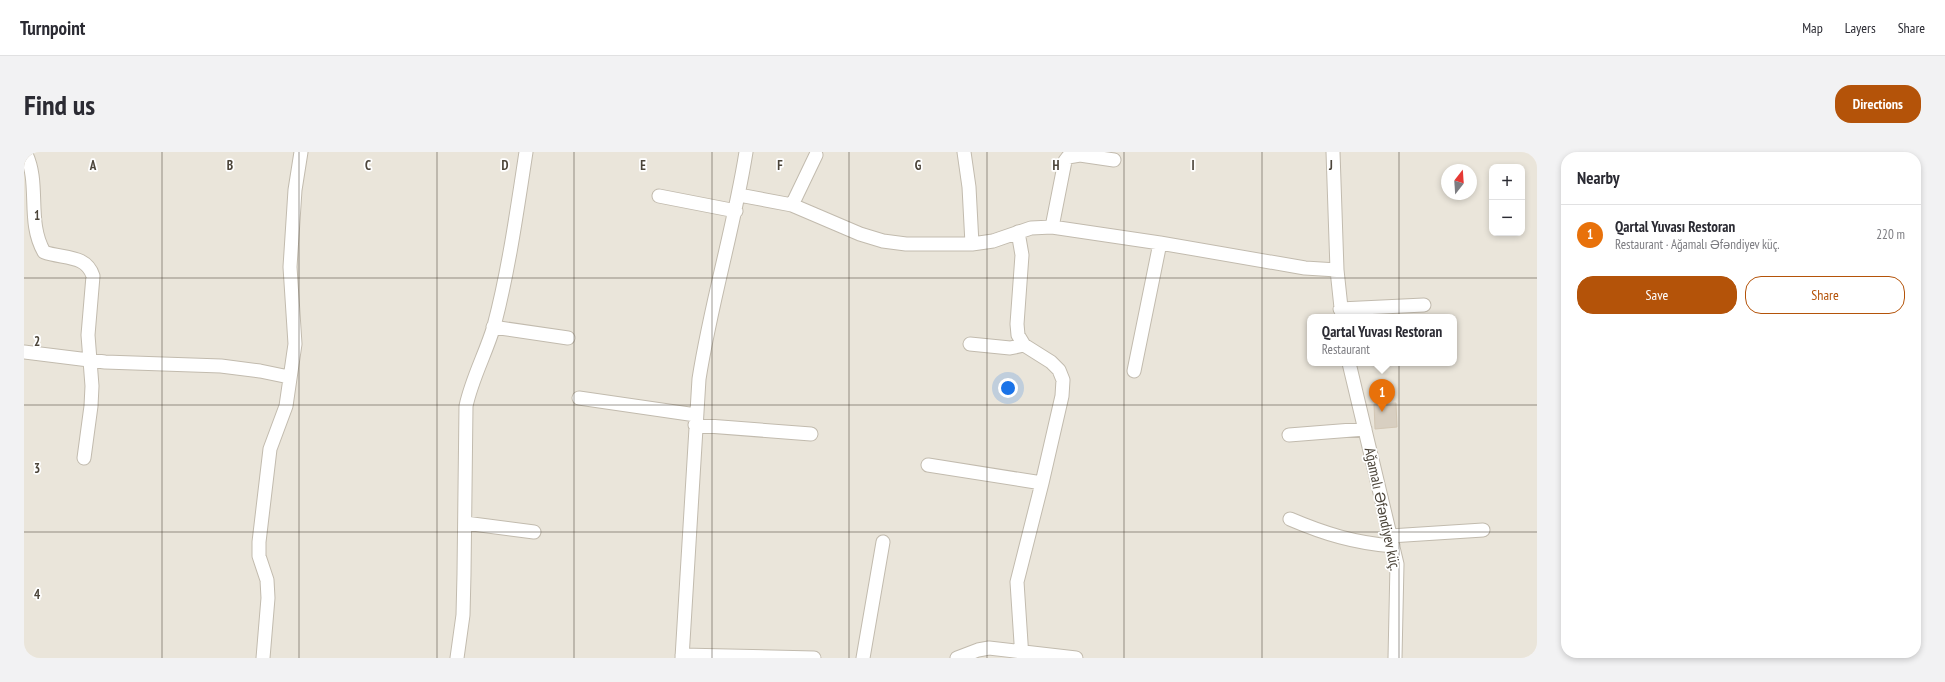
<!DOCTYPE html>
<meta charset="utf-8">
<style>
:root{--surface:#fff;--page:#f2f2f3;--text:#2b2b33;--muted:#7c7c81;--line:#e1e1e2;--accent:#b45309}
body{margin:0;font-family:"PT Sans Narrow",sans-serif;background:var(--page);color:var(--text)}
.controls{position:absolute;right:12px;top:12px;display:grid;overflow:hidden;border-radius:8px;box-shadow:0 2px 6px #0003}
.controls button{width:36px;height:36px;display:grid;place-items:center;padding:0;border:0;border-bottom:1px solid var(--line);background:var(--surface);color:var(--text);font:20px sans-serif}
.compass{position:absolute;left:1417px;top:12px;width:36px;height:36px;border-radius:50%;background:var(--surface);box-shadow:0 2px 6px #0003;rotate:17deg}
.you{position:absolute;left:984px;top:236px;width:14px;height:14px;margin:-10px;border:3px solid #fff;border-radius:50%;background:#1a73e8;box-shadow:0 0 0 6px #1a73e833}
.badge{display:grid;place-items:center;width:26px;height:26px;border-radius:50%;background:var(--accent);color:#fff;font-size:13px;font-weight:700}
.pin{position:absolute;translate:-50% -33px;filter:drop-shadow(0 1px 2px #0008)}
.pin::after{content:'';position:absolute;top:21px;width:14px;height:12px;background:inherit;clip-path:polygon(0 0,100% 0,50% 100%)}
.popup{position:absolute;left:1283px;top:162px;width:150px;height:52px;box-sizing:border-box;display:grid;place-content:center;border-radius:8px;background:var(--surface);filter:drop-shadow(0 1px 3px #0005);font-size:13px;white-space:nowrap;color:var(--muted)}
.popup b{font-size:15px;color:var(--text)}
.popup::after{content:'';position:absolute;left:50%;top:100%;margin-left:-8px;border:8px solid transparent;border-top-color:var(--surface)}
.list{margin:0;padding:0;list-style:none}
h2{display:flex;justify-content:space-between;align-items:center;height:52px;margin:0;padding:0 16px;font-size:17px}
h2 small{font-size:13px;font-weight:400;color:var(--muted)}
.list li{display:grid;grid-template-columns:26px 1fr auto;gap:12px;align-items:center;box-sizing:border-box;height:60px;padding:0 16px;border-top:1px solid var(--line)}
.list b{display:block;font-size:15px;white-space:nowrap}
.list p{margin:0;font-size:13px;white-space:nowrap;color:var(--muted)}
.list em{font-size:13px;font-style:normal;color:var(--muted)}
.actions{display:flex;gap:8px;padding:12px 16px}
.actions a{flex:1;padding:9px 0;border:1px solid var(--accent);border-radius:16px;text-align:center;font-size:14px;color:var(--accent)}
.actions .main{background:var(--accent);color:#fff}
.map{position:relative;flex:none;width:1513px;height:506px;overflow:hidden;border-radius:16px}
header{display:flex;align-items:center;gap:24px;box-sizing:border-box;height:56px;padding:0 20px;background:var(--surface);border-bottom:1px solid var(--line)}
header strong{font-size:19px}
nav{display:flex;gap:22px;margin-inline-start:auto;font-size:14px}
.intro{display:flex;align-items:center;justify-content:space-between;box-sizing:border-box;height:96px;padding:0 24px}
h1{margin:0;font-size:28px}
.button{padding:10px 18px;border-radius:16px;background:var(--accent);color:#fff;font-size:14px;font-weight:700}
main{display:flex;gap:24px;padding:0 24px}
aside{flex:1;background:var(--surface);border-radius:16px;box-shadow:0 2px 6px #0003}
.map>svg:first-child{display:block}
</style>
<header>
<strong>Turnpoint</strong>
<nav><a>Map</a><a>Layers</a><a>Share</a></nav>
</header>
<div class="intro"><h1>Find us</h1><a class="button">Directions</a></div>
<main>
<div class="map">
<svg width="1513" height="506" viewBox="0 0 1513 506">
<rect width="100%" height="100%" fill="#f6f3ec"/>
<path fill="#eae5da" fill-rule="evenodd" d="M0,0h1513v506h-1513zM1468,15h30v66h-30zM1423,18h24v24h-24zM1286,165h144v46h-144z"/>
<path fill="#d8cfc1" stroke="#d3c7b4" d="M1372,251l1,24 -22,2 -1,-25z"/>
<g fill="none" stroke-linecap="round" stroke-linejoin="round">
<defs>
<path id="minor" d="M1,0c16,31 1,69 19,100 19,7 42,2 49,24l-5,59 4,51 -1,20 -7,52
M940,0l5,35 3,57
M1309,0l4,118 5,47
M715,43l53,10 68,29 23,7 23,3h66l21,-3 38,-13 21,-1 108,16 145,25 32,2
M635,44l77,15
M768,53l24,-50
M1028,75l13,-66 3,-4 12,-2 34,5
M994,80l4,23 -5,69 1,11 6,10 27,17 8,8 4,10 -1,16 -20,87 -25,99 5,76
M1316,157l84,-4
M469,175l75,11
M946,192l40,4 14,-3
M0,200l81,10 116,4 39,5 29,6
M1325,211l48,201 -2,94
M1110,219l26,-128
M555,246l117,17
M671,273l116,9
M1265,283l76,-6
M904,313l114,18
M1266,367c35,15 65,24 103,27
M441,371l69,9
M1366,384l93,-6
M658,503l132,3
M239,506l5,-60 -1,-18 -8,-24v-14l11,-93 16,-43 9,-62 -5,-77 5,-77 6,-38
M433,506l6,-43 1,-41 2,-168c6,-28 20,-53 28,-80 15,-57 23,-116 32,-174
M658,506l17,-279c12,-77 35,-151 47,-227
M839,506l20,-116
M933,506l21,-8 11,-2 87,10"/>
</defs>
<use href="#minor" stroke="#c2bbae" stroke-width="15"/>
<use href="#minor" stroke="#fff" stroke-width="13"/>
</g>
<path fill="none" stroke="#4b4439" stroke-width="1" stroke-opacity="0.55" d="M138,0v506M275,0v506M413,0v506M550,0v506M688,0v506M825,0v506M963,0v506M1100,0v506M1238,0v506M1375,0v506M0,126h1513M0,253h1513M0,380h1513"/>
<g text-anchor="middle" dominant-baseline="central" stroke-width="3.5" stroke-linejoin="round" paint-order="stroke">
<g font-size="15" fill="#4b4439" stroke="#fff">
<text transform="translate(1359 357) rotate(78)">Ağamalı Əfəndiyev küç.</text>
</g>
</g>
<g font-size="13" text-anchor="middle" font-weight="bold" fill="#4b4439" stroke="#fff" stroke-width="3.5" stroke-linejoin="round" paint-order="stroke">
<text x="69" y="18">A</text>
<text x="206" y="18">B</text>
<text x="344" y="18">C</text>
<text x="481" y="18">D</text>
<text x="619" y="18">E</text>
<text x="756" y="18">F</text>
<text x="894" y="18">G</text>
<text x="1032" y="18">H</text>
<text x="1169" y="18">I</text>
<text x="1307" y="18">J</text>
<text x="13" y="68">1</text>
<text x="13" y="194">2</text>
<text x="13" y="321">3</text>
<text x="13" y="447">4</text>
</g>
</svg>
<div class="controls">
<button>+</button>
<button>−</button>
</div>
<svg class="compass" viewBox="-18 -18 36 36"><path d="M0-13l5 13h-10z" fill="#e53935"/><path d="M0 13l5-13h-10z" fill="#7c7c81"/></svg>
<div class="you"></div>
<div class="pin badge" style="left:1358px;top:260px;background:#e8710a">1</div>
<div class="popup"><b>Qartal Yuvası Restoran</b>Restaurant</div>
</div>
<aside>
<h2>Nearby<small></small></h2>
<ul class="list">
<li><span class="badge" style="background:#e8710a">1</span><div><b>Qartal Yuvası Restoran</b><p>Restaurant · Ağamalı Əfəndiyev küç.</p></div><em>220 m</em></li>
</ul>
<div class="actions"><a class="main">Save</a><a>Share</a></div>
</aside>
</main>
